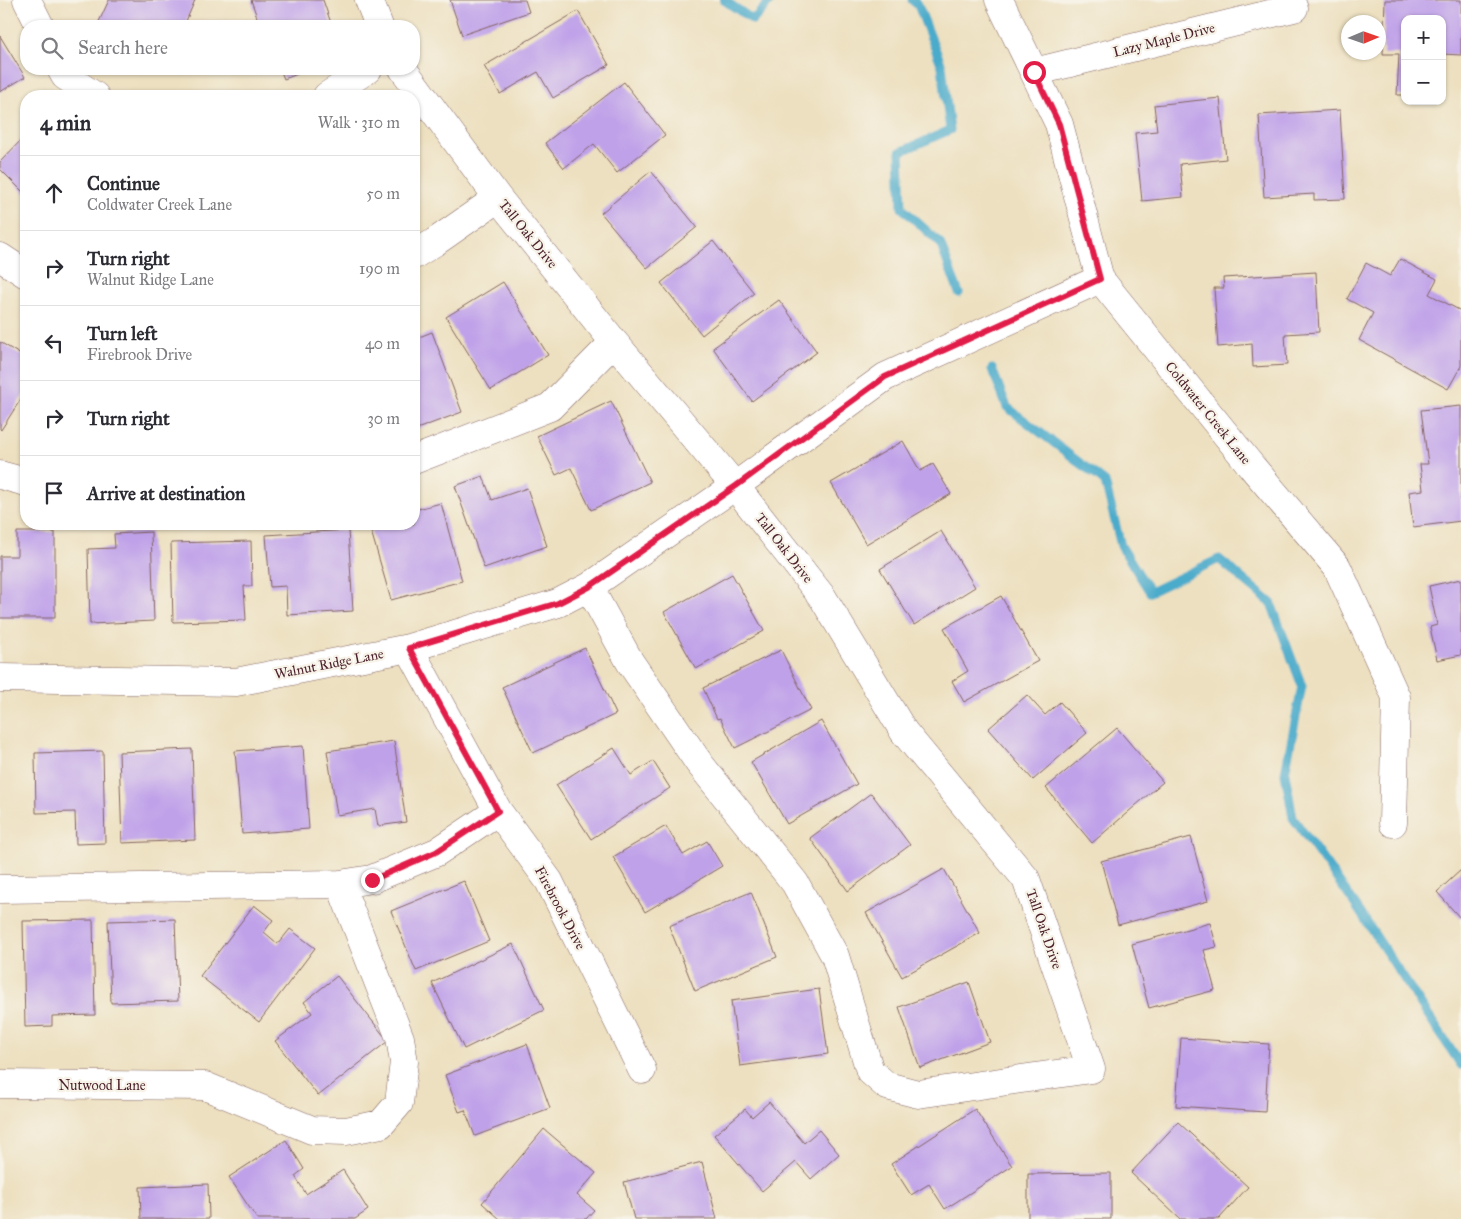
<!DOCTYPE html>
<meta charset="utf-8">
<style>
:root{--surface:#fff;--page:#f7f7f7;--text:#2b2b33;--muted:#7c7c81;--line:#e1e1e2}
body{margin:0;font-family:"IM FELL Great Primer",serif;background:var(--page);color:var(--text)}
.controls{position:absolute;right:15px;top:15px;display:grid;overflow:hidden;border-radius:10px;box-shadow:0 1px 4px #0004}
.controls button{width:45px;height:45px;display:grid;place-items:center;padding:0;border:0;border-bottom:1px solid var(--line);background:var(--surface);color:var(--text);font:25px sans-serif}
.compass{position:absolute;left:1341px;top:15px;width:45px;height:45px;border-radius:50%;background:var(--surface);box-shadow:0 1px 4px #0004;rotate:88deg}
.stop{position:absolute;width:15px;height:15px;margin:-11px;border:4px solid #e11d48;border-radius:50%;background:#fff}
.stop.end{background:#e11d48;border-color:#fff;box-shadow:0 1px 5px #0008}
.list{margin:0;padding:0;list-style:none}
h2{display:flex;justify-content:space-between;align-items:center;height:65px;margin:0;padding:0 20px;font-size:21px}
h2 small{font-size:16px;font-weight:400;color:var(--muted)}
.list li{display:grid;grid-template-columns:32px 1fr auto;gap:15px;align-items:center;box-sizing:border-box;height:75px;padding:0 20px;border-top:1px solid var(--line)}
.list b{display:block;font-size:19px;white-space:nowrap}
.list p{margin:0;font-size:16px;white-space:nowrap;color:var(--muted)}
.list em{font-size:16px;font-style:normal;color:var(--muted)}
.icon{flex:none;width:28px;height:28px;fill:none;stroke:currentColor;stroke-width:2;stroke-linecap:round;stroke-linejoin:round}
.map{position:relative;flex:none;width:1461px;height:1219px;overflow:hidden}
.search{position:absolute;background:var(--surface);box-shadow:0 1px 4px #0004;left:20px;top:20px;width:400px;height:55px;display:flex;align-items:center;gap:12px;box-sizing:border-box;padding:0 18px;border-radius:20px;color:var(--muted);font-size:19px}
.panel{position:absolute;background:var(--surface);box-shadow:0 1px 4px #0004;left:20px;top:90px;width:400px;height:440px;border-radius:20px}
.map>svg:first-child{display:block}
</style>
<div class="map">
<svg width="1461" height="1219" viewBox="0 0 1461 1219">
<rect width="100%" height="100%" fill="#f7f3e8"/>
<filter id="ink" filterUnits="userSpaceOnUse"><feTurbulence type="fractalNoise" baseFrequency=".02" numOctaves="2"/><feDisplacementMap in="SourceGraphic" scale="10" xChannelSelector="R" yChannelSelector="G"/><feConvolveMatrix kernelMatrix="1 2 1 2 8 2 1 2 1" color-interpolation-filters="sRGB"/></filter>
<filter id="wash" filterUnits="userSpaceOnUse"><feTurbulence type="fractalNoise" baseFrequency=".0096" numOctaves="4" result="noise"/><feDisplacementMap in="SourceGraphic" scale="20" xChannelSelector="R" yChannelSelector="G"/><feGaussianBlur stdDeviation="1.12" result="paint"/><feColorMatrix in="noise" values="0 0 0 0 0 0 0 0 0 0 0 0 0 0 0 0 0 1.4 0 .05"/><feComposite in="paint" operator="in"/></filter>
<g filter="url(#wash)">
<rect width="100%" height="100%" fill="#ede0c0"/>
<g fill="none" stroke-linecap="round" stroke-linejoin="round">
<path stroke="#4cabcb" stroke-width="9" d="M724,0l29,20 18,-20
M912,0l6,5 24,61 8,64 -50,22 2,56 38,35 19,50
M992,369l15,38 98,75 16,64 29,46 69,-33 52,44 31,83 -17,87 8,45 61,85 107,162"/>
</g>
<g id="blocks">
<path fill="#bfa1e9" d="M109,0h86l-11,26h-87z
M251,0h72l9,26h-72z
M450,0h75l4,12 -67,23z
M1385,0h76v55l-19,-1v-35h-37v76h-8l2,-41h-16z
M578,11l31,54 -56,33 -15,-26 -38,22 -16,-28z
M0,36l25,41 -25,15z
M280,69h31l-27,10z
M624,82l41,53 -48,38 -23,-29 -30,24 -19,-25z
M1220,98l6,61 -46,5 3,33 -41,4 -7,-68 22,-2 -3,-26z
M1340,110l5,89 -31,1v-6l-50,3 -5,-82z
M26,135v60l-26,-26v-7z
M651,171l46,56 -50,41 -46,-55z
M713,241l41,52 -52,42 -41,-52z
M1400,259l37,20 -8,15 32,17v55l-13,23 -89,-49 14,-27 -26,-14 19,-36 24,13z
M1316,272l3,60 -34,2 2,31 -34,2 -1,-23 -34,3 -4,-59h10l-1,-10z
M503,282l45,73 -57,35 -45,-73z
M779,300l38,52 -65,49 -39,-53z
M432,332l30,80 -48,18v-91z
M0,342l26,16v33l-25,39 -1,-1z
M611,401l39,81 -59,28 -20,-42 -15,7 -19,-39z
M1461,406v115l-48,6 -4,-35 14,-2 -3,-26h8l-7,-54z
M903,441l17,30 13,-7 18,30 -85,50 -35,-61z
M483,476l9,24 35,-12 20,58 -63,22 -29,-82z
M441,503l21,78 -71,19 -22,-76h45v-14z
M348,530l5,81 -66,4 -1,-29 -16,1 -4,-52z
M941,531l34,56 -61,38 -34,-56z
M17,532h38v86h-55v-62h17z
M151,532l3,89 -64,3 -2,-75 27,-1 -1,-14z
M251,541l1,45h-8l2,34 -73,2 -2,-79z
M732,574l32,57 -68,38 -32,-57z
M1461,579v76l-24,5 -7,-33 7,-2 -8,-39z
M1001,596l37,65 -74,41 -12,-21 16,-10 -24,-43z
M585,648l31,66 -83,39 -31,-66z
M781,650l30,60 -76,38 -15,-30 -3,1 -14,-31z
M1027,695l18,20 15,-13 27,31 -54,47 -45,-51z
M821,721l36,63 -70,40 -36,-62z
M1117,728l46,54 -71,61 -46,-55z
M394,741l12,81 -28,4 -3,-17 -38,6 -10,-64z
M303,746l6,83 -67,5 -7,-83z
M614,748l17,27 22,-14 17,27 -79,51 -35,-54z
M192,749l3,91 -73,3 -3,-91z
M103,751l2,92 -29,1 -1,-32 -39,1 -1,-60z
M871,793l39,52 -62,46 -38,-53z
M666,826l17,29 24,-14 15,25 -77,46 -32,-55z
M1191,837l17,64 -90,24 -17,-64z
M944,869l36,64 -78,44 -36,-64z
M1461,870v49l-24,-27z
M464,881l25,60 -73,30 -25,-60z
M751,892l26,65 -82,34 -26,-65z
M254,905l19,15 -9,12 14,12 12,-15 25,19 -56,74 -59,-46z
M175,919l3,82 -67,2 -3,-82z
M93,920l2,95 -43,1v10l-27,1 -2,-106z
M1210,923l7,24 -13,3 11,40 -66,18 -17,-64z
M513,944l31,66 -80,39 -32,-66z
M337,976l51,65 -70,55 -43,-55 37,-28 -8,-11z
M969,982l21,60 -70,26 -21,-61z
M819,989l9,65 -88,12 -9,-65z
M1181,1038l88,6 -4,68 -89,-6z
M527,1044l23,64 -75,28 -10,-26 -6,2 -14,-37z
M769,1102l35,41 15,-13 20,24 -28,25 -15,-17 -34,29 -48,-56 31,-26 7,8z
M975,1109l37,57 -67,43 -16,-25 -18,11 -20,-31z
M1178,1122l70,65 -29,32h-39l-49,-46z
M544,1129l52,44 -19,22 17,15 -8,9h-86l-18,-16z
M286,1140l18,29 -9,7 11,18 37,-24 25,40 -13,9h-98l-28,-42z
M702,1162l15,57h-83l-10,-37z
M1111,1173v46h-83v-45z
M208,1184l1,35h-68l-1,-32z"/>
</g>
</g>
<g filter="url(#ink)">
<use href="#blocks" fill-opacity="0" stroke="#83635f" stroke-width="1"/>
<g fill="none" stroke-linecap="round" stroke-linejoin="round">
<defs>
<path id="minor" d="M27,0l13,26
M369,0l10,26
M999,0l60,124 41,155 153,189 84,99 59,130 -3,126
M61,69l4,7 30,20
M403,69l95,129 116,144 121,144 88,112 81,134 122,147 65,190 -173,25 -31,-8 -17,-15 -35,-115 -40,-73 -96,-120 -69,-101 -41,-75
M1034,72l260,-64
M327,96l41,-27
M414,255l21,-13 63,-44
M0,257l26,17
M414,460l136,-53 64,-65
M0,475l26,7
M409,648l89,163 51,70 93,189
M0,678l236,4 173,-34 149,-45 31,-16 146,-101 150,-109 215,-98
M0,889l340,-5 32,-5 65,-27 61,-41
M0,1084l205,2 107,44 34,1 35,-7 18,-21 5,-41 -4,-24 -60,-154"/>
</defs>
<use href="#minor" stroke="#83635f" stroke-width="29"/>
<use href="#minor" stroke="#fff" stroke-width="28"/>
</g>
</g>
<g fill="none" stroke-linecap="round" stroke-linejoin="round" filter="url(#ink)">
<path stroke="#e11d48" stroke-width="6" d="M372,880l64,-28 62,-41 -89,-163 149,-45 31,-16 147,-101 149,-109 215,-98 -41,-155 -25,-52"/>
</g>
<g text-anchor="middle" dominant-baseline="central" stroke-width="4.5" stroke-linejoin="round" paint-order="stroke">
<g font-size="14" fill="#4a1f2b" stroke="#f7f3e8">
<text transform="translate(1164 40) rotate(-14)">Lazy Maple Drive</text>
<text transform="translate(528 234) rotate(51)">Tall Oak Drive</text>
<text transform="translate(1208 413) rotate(51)">Coldwater Creek Lane</text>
<text transform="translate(784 548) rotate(52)">Tall Oak Drive</text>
<text transform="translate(329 664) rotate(-11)">Walnut Ridge Lane</text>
<text transform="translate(560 908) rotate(62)">Firebrook Drive</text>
<text transform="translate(1044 929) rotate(71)">Tall Oak Drive</text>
<text x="102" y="1085">Nutwood Lane</text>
</g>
</g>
</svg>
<div class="controls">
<button>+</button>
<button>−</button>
</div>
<svg class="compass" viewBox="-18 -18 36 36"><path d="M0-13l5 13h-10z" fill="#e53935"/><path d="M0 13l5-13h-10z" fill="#7c7c81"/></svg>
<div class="stop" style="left:1034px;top:72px"></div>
<div class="stop end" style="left:372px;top:880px"></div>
<div class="search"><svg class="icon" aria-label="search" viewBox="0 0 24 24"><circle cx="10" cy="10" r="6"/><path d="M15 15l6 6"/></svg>Search here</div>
<section class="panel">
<h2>4 min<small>Walk · 310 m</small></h2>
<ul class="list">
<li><svg class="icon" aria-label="ahead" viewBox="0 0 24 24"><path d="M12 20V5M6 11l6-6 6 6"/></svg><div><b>Continue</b><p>Coldwater Creek Lane</p></div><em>50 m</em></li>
<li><svg class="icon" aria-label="right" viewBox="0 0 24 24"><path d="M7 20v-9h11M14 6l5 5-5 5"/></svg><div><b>Turn right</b><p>Walnut Ridge Lane</p></div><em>190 m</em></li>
<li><svg class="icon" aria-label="left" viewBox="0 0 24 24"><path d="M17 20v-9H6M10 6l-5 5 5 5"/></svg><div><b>Turn left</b><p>Firebrook Drive</p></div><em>40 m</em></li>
<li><svg class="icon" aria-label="right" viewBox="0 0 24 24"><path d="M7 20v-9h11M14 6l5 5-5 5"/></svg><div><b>Turn right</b></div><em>30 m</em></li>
<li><svg class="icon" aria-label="arrive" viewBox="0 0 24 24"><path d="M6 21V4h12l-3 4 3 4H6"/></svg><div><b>Arrive at destination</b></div></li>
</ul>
</section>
</div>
